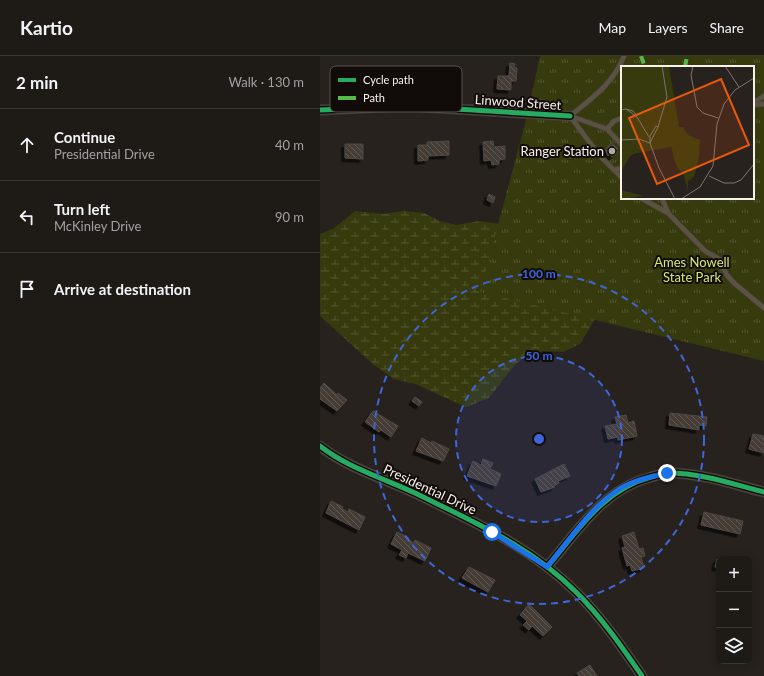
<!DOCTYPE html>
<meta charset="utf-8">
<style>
:root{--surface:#1e1a16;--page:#26231f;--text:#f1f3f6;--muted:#a1a1a1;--line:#3c3835}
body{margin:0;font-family:Lato,sans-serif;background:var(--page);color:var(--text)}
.controls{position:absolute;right:12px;bottom:12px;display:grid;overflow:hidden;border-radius:8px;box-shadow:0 2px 10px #0003}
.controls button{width:36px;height:36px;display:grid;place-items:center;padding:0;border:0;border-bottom:1px solid var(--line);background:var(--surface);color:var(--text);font:20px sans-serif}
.stop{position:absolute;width:12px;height:12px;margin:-9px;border:3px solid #1a73e8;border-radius:50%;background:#fff}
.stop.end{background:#1a73e8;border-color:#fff;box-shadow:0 1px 4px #0008}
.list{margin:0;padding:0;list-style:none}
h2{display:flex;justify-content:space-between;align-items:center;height:52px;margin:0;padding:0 16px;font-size:17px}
h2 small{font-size:13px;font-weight:400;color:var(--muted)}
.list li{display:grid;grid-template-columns:26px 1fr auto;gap:12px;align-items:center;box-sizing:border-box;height:72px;padding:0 16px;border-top:1px solid var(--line)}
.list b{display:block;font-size:15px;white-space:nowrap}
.list p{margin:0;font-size:13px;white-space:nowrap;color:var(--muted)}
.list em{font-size:13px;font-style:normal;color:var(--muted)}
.icon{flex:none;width:22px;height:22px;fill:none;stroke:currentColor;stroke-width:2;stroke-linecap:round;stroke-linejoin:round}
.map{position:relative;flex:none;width:444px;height:620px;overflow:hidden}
header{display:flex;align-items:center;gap:24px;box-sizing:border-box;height:56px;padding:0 20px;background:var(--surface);border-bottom:1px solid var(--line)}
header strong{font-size:19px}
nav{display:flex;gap:22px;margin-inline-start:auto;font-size:14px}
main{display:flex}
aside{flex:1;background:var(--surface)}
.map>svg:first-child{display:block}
</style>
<header>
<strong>Kartio</strong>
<nav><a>Map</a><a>Layers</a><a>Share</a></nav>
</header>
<main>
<aside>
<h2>2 min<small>Walk · 130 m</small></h2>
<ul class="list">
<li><svg class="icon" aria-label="ahead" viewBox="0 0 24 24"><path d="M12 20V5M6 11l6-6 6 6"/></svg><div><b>Continue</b><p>Presidential Drive</p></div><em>40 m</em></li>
<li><svg class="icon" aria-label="left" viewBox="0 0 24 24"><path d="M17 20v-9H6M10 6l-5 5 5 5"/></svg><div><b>Turn left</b><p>McKinley Drive</p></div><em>90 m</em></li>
<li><svg class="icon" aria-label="arrive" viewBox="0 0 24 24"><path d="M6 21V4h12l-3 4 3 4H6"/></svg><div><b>Arrive at destination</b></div></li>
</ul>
</aside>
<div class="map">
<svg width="444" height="620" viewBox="0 0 444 620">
<defs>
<pattern id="wetland-marsh" width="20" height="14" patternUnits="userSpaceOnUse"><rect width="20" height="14" fill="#363a0d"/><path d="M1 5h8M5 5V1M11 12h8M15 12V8" fill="none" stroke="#545730"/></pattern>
<pattern id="park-tufts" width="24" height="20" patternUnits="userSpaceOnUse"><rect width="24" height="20" fill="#363a0d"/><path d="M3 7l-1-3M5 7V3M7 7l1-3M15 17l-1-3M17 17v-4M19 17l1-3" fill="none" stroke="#545730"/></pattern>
<pattern id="building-back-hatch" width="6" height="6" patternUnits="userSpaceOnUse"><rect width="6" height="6" fill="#453d34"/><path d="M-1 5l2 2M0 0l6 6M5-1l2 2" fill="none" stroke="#615a52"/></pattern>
<filter id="shadow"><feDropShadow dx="-3.5" dy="3.5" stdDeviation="0" flood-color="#0009"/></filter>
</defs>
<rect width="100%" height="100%" fill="#28221e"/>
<path fill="url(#wetland-marsh)" d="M35,155l28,3 21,-3 20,2 16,8 16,4 23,-4 21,3 95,95 -15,25 -17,8 -19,-1 -18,4 -12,11 -25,32 -23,9 -51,-23 -21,-5 -20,-14 -54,-49v-82l13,-5z"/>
<path fill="url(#park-tufts)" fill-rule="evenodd" d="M220,0h224v305l-284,-69 46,-172zM302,11h131v131h-131zM291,88l7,4 -2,2 2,2 -6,5 -2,-3 -2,2 -3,-7z"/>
<path fill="url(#building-back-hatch)" stroke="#4d4945" filter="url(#shadow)" d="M190,7l5,1 -1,3 3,1 -1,13h-5v9l-14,-1 1,-13h11z
M129,85v14l-21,1v4l-10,1v-16h9v-3z
M173,85l1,6 11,-1v13l-6,1v4l-7,1 -1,-5 -7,1 -1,-19z
M291,87l7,5 -2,2 2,2 -6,5 -2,-3 -2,2 -3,-7z
M25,88h18v15l-18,-1z
M169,138l6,3 -2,6 -6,-3z
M4,327l13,12 1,-2 9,7 -10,11 -17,-12v-11z
M95,341l7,5 -3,4 -7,-5z
M53,355l25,15 -7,11 -10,-7 -2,2 -14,-10z
M350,357l37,4 -1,9 -7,-1v5l-30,-5z
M306,359l2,8 6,-2 3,15 -19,4v-3l-10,2 -3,-13 12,-2 -2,-7z
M433,378l11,2v17l-15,-4z
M102,382l9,5 1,-2 17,8 -6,12 -27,-10z
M163,403l10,4 -3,6 11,5 -5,12 -29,-10 6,-15 8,4z
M244,408l6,12 -12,5 1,2 -5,3 1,1 -14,5 -6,-13z
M11,445l12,6 -1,2 6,3 1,-3 16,8 -6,13 -33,-17z
M384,456l39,9 -3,13 -39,-9z
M77,476l12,6 -1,2 6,3 1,-3 16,8 -6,13 -17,-8 -2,5 -7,-3 3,-5 -11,-6z
M314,476l5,17 4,-1 2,8 -4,1 3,11 -12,3 -2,-6 -3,1 -5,-18 3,-1 -3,-11z
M397,503l2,1v8l-4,-1z
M149,511l26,13 -7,12 -26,-14z
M209,548l23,23 -9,9 -11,-10 -3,4 -6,-5 4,-4 -7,-6z
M270,609l7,11h-18l-2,-3z"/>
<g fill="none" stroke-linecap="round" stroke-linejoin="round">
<defs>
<path id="lane" d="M433,47l11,-7
M433,49l11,-1
M250,60c21,-17 44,-33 54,-60
M250,60l29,39 23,23
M250,60l37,13 15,16
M287,73l7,-8 8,-3
M294,114l8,-2
M321,142l5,3 4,-3
M342,142l6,15
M326,145l22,12 37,38 16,9 5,14 8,9 30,25"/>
<path id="street" d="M0,54l86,-4 164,10
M0,390c28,22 63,32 95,47 57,28 117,54 162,100 25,25 45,54 65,83
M227,511c30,-35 56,-78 104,-90 5,-1 12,-4 17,-4 33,0 65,11 96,19"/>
</defs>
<use href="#lane" stroke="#443f3c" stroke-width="6"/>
<use href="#street" stroke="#443f3c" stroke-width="11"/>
<use href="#lane" stroke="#5c5242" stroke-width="4.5"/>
<use href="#street" stroke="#5c5242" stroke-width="9"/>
<path stroke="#58b947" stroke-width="4" stroke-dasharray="8 4" stroke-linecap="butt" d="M321,0l4,11
M365,11l2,-11"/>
<defs>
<path id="cycleway" d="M0,54l86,-4 164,10
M0,390c28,22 63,32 95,47 57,28 117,54 162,100 25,25 45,54 65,83
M227,511c30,-35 56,-78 104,-90 5,-1 12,-4 17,-4 33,0 65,11 96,19"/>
</defs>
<use href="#cycleway" stroke="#110c09" stroke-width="8"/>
<use href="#cycleway" stroke="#26ab63" stroke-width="5"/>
</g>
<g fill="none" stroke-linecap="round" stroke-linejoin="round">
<path stroke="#1a73e8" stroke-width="5" d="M172,476l55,35c20,-24 42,-57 68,-75 15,-11 34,-15 52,-19"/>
</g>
<circle cx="219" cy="383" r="83" fill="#3e66db" fill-opacity=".12"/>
<g fill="none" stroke="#3e66db" stroke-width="2" stroke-dasharray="7 5">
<circle cx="219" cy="383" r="83"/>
<circle cx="219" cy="383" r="165"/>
</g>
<circle fill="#b0a9a4" stroke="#110c09" stroke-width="1.5" cx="292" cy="95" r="4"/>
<g text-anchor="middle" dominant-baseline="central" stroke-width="4" stroke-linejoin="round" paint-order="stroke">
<g font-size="13" fill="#f9f1ec" stroke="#110c09">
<text transform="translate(198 46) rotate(4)">Linwood Street</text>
<text transform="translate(110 433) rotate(25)">Presidential Drive</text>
</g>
<g font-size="13" fill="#f9f1ec" stroke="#110c09" text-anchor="end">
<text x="284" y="95">Ranger Station</text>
</g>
<g font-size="13" fill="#d5e870" stroke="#110c09">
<text x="372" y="206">Ames Nowell<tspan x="372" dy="15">State Park</tspan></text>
</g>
</g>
<g transform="translate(301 10)">
<rect width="133" height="133" fill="#28221e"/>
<path d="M55,61h7l5,8 12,5 -1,17 -5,20 -6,4v9l-5,-17 -5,-4 -3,-7 -5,-20zM0,83l18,2 -9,5 -9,15z" fill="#363a0d"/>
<path d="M0,0h48l13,79 -61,11zM0,124l23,6 -23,3z" fill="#363a0d"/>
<path fill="none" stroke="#7c7570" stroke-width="1" d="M72,0l-2,9 6,32 6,6 15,5M104,0l14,21M5,43l7,2 4,5M0,44l5,-1 11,8 12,20M37,61l9,-30 -5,-31M0,74l18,-1 11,4M29,77l8,-16 -2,-1 -6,10v7l9,25 16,31M88,110l15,7h10l7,-3 13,-16M60,133l19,-12 13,-21 4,-42 7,-20 11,-14 19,-12"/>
<path fill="#e8590c" fill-opacity="0.15" stroke="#e8590c" stroke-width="2" d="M100,13l28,66 -92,39 -28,-66z"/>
<rect width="133" height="133" fill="none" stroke="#f9f1ec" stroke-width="2"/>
</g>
<rect x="10" y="10" width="132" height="46" rx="6" fill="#110c09" stroke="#57514d" stroke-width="1"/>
<rect x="18" y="22" width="18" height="4" fill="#26ab63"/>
<rect x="18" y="40" width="18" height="4" fill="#58b947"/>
<g font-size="11" fill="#f9f1ec">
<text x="43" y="28">Cycle path</text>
<text x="43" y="46">Path</text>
</g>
<circle cx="219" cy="383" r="6" fill="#3e66db" stroke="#110c09" stroke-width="2"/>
<g font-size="12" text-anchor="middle" font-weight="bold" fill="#3e66db" stroke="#110c09" stroke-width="4" stroke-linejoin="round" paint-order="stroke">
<text x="219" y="222">100 m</text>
<text x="219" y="304">50 m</text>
</g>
</svg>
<div class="controls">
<button>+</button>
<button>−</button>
<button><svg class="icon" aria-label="layers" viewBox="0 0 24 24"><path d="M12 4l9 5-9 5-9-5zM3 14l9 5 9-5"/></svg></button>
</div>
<div class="stop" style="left:172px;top:476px"></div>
<div class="stop end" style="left:347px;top:417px"></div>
</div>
</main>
